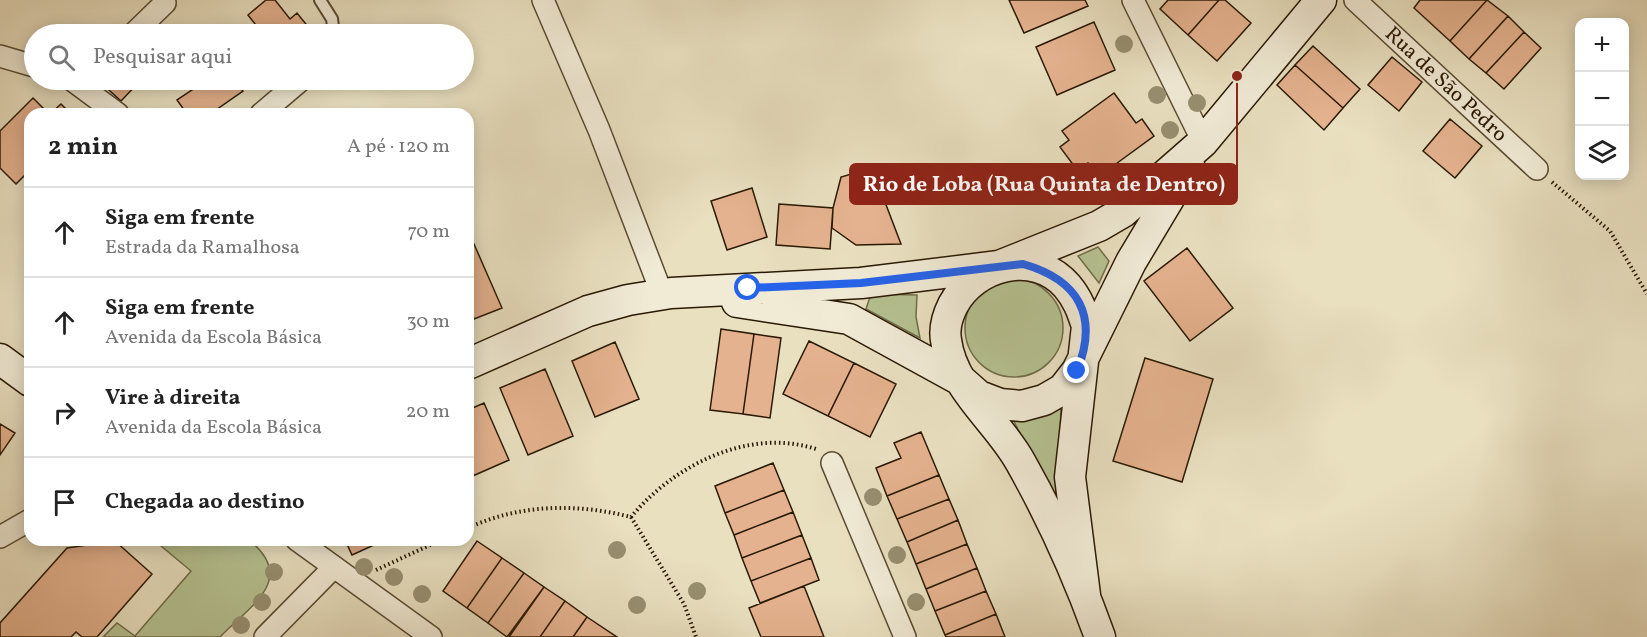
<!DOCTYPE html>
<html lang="pt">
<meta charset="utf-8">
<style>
:root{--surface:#fff;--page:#f2f2f2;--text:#222;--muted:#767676;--line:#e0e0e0}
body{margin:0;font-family:Vollkorn,serif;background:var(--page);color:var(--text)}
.controls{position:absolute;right:18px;top:18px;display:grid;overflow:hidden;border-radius:12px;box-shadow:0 3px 15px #0003}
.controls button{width:54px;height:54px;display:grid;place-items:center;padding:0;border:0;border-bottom:2px solid var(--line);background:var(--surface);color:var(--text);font:30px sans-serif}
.stop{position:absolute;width:18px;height:18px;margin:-14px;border:4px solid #2563eb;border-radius:50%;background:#fff}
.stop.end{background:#2563eb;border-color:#fff;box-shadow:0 2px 6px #0008}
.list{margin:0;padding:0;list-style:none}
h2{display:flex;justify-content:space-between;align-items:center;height:78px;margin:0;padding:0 24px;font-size:26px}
h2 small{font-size:20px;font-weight:400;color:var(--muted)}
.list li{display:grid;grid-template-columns:39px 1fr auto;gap:18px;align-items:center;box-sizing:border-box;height:90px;padding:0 24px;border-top:2px solid var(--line)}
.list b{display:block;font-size:22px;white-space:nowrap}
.list p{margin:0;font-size:20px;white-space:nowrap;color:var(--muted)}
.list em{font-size:20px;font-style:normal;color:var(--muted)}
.icon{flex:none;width:33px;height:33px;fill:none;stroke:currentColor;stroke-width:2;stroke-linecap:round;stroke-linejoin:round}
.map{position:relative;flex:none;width:1647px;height:637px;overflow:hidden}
.search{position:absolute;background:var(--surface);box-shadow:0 3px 15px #0003;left:24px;top:24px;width:450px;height:66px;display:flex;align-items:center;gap:15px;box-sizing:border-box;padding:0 21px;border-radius:33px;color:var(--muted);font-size:22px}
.panel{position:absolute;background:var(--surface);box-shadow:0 3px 15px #0003;left:24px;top:108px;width:450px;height:438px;border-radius:18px}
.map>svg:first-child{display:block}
</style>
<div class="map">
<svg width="1647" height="637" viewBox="0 0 1647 637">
<rect width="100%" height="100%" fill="#e9e0c0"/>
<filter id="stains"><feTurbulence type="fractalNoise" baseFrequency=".00333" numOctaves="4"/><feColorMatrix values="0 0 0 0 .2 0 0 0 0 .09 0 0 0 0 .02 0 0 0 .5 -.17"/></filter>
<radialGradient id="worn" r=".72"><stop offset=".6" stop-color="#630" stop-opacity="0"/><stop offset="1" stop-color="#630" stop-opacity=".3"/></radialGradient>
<path fill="#b6c292" stroke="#706e4a" stroke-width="1.5" d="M1098,247l11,14 -10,22 -21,-27z
M965 328a49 49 0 1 1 98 0a49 49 0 1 1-98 0Z
M871,294l46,1 -1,22 4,21 -54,-29z
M1061,407l-3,96 -8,-6 -37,-78h18z
M154,540h95c49,39 1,66 -29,97h-117l14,-14 18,13 56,-65z"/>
<path fill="#e4b28e" stroke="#2a1903" stroke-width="1.5" d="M266,0h9l15,19 7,-6 17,21h-51l-15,-19z
M1009,0h76l3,6 -64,27z
M1168,0h51l-31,35 -28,-26z
M1219,0h6l26,23 -34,38 -29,-26z
M1420,0h67l-37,41 -36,-33z
M1487,0l21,16 -39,43 -19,-18z
M1508,16l16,16 -38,41 -17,-14z
M1094,22l21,48 -58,25 -21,-48z
M1524,32l17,16 -37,41 -18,-16z
M1313,46l47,43 -17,19 -48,-43z
M1392,57l30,25 -23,29 -31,-26z
M1295,65l48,43 -19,22 -47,-45z
M98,80h43l-20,21z
M207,80h27l9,11 -33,23h-23l-10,-14z
M1114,93l22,30 6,-4 12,17 -56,41 -10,-14 -11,7 -17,-23 9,-7 -7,-9z
M33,98l16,16h-19v56l-14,14 -16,-16v-37z
M61,104l10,10h-21z
M1450,119l32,27 -27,32 -32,-27z
M872,168l29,76 -45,1 -24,-17 1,-20 8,-31z
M752,188l15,49 -40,13 -16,-49z
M779,204l54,4 -3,41 -54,-4z
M474,244l28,64 -28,11 -6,-15v-57z
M1187,248l46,60 -43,33 -46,-60z
M468,304l6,15 -6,3z
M721,329l33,5 -11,80 -33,-4z
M754,334l27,4 -11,80 -27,-4z
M809,341l45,22 -26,53 -45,-22z
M615,342l24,57 -44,18 -23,-56z
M1145,358l68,21 -31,103 -69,-21z
M854,363l42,21 -26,53 -42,-21z
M545,369l28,67 -45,19 -28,-67z
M484,403l25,57 -41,18v-68z
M0,424l15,9 -15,22z
M921,432l18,43 -52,21 -11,-28 25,-10 -7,-15z
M773,463l11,27 -59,23 -10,-27z
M939,475l10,24 -52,20 -10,-23z
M784,490l9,22 -59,23 -9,-22z
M949,499l9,21 -51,22 -10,-23z
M793,512l9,23 -60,23 -8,-23z
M958,520l9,24 -51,20 -9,-22z
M802,535l9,23 -60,23 -9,-23z
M345,540h40l-33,15z
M115,541l37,33 -55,63h-15l-6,-5 -5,5h-71v-14l67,-75z
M477,541l25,17 -35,50 -24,-17z
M967,544l10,24 -51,21 -10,-25z
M502,558l22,15 -36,50 -21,-15z
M811,558l8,22 -59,23 -9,-22z
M977,568l9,23 -51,20 -9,-22z
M524,573l20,14 -37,50 -19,-14z
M804,586l20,51h-63l-12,-29z
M544,587l21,14 -25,36h-31z
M986,591l10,23 -51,21 -10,-24z
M565,601l22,16 -14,20h-33z
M996,614l9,23h-59l-1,-2z
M587,617l30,20h-44z"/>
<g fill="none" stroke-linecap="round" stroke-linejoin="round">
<defs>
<path id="lane" d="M320,0l12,19 2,15"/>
<g id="street">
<path d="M543,0l56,130 63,164"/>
<path d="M1133,0l70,142"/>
<path id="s1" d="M1355,0l182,169"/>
<path d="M133,34l32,-31"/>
<path d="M0,56l34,10"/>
<path d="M72,80l46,34"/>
<path d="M261,114l40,-34"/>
<path d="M832,463l73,174"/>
<path d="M0,537l30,-17"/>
<path d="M297,540l134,97"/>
<path d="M265,637l69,-70"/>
</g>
<path id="secondary" d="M737,302l112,17 113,62 17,15 21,8 22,2 22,-6 19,-11 14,-18 54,-109 58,-97
M0,359l30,22
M468,364l120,-53 40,-11 43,-7 190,-10 138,-17 100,-40 24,-14 80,-70 118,-142
M1085,595l-15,-118 17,-151c-5,-15 -9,-27 -20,-40 -33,-38 -93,-21 -114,19 -5,10 -9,24 -7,35 6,49 53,82 75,123 31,55 58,115 79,174"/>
</defs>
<use href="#lane" stroke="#5a4b32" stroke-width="14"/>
<use href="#street" stroke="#5a4b32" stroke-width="24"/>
<use href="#secondary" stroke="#2a1903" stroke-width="33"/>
<path stroke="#2a1903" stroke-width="4" stroke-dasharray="1.5 3" stroke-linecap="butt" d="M1552,182l58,49 37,63
M631,517l53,87 12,33
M468,528c52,-24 108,-25 163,-11 42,-51 117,-90 185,-68
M376,570l65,-30"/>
<use href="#lane" stroke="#f1ebd6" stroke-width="10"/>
<use href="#street" stroke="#f1ebd6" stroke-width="21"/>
<use href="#secondary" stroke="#f1ebd6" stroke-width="30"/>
</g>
<g fill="#978f70">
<circle cx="1124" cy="44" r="9"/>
<circle cx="1157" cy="95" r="9"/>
<circle cx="1197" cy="103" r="9"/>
<circle cx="1170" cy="130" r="9"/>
<circle cx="873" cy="497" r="9"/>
<circle cx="617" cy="550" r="9"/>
<circle cx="897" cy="555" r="9"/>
<circle cx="364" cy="567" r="9"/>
<circle cx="274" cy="572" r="9"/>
<circle cx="394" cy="577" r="9"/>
<circle cx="697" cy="591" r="9"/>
<circle cx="422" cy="594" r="9"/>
<circle cx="262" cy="602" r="9"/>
<circle cx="916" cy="602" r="9"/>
<circle cx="637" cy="605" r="9"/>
<circle cx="241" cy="625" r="9"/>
</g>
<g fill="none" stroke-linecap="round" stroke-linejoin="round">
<path stroke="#2563eb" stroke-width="8" d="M748,288l113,-5 162,-19c56,16 76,52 54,107"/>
</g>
<g text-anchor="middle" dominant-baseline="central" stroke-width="6" stroke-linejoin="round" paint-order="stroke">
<g font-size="21" fill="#2a1903" stroke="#f1ebd6">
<text stroke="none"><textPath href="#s1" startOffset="124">Rua de São Pedro</textPath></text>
</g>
</g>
<path fill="none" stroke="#8f2418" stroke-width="2" d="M1237 76L1237 184"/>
<circle fill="#8f2418" stroke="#f1ebd6" stroke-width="2" cx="1237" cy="76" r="6"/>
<rect fill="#8f2418" stroke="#8f2418" stroke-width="2" x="850" y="164" width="387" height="40" rx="6"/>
<g font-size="22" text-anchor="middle" font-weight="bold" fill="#fff">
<text x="1044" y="191">Rio de Loba (Rua Quinta de Dentro)</text>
</g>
<rect width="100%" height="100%" filter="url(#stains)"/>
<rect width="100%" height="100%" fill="url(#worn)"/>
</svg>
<div class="controls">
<button>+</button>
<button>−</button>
<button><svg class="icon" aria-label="layers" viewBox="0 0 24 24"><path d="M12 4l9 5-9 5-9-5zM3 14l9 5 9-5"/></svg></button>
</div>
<div class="stop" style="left:748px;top:288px"></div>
<div class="stop end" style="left:1077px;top:371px"></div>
<div class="search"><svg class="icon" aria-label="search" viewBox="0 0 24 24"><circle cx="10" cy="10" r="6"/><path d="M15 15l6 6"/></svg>Pesquisar aqui</div>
<section class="panel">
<h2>2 min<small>A pé · 120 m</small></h2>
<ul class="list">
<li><svg class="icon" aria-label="ahead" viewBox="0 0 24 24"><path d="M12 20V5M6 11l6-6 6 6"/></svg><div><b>Siga em frente</b><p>Estrada da Ramalhosa</p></div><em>70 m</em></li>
<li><svg class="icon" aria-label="ahead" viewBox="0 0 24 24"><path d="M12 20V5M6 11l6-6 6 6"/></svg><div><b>Siga em frente</b><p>Avenida da Escola Básica</p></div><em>30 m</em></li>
<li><svg class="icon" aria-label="right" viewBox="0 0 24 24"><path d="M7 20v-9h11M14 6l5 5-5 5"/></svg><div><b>Vire à direita</b><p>Avenida da Escola Básica</p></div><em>20 m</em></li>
<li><svg class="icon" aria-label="arrive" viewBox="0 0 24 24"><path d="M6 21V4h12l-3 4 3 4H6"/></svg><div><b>Chegada ao destino</b></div></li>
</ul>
</section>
</div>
